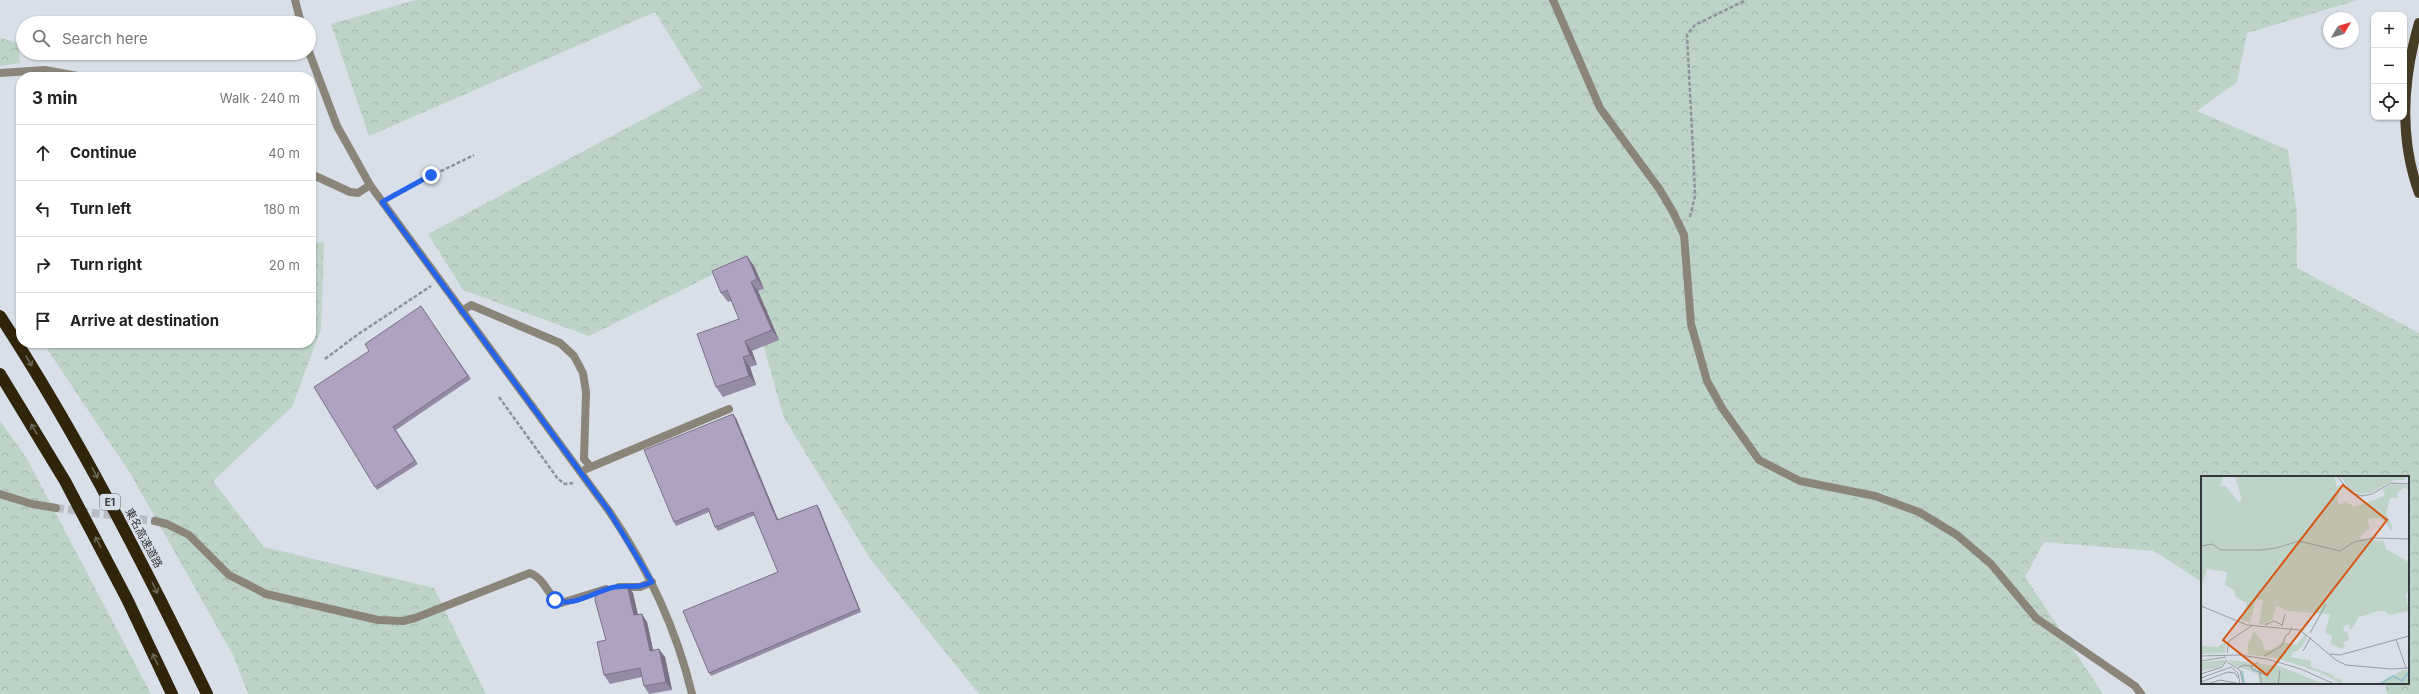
<!DOCTYPE html>
<meta charset="utf-8">
<style>
:root{--surface:#fff;--page:#f6f6f6;--text:#222;--muted:#767676;--line:#e0e0e0}
body{margin:0;font-family:Inter,"Noto Sans JP",sans-serif;background:var(--page);color:var(--text)}
.controls{position:absolute;right:12px;top:12px;display:grid;overflow:hidden;border-radius:8px;box-shadow:0 1px 3px #0004}
.controls button{width:36px;height:36px;display:grid;place-items:center;padding:0;border:0;border-bottom:1px solid var(--line);background:var(--surface);color:var(--text);font:20px sans-serif}
.compass{position:absolute;left:2323px;top:12px;width:36px;height:36px;border-radius:50%;background:var(--surface);box-shadow:0 1px 3px #0004;rotate:52deg}
.stop{position:absolute;width:12px;height:12px;margin:-9px;border:3px solid #2563eb;border-radius:50%;background:#fff}
.stop.end{background:#2563eb;border-color:#fff;box-shadow:0 1px 4px #0008}
.list{margin:0;padding:0;list-style:none}
h2{display:flex;justify-content:space-between;align-items:center;height:52px;margin:0;padding:0 16px;font-size:17px}
h2 small{font-size:13px;font-weight:400;color:var(--muted)}
.list li{display:grid;grid-template-columns:26px 1fr auto;gap:12px;align-items:center;box-sizing:border-box;height:56px;padding:0 16px;border-top:1px solid var(--line)}
.list b{display:block;font-size:15px;white-space:nowrap}
.list em{font-size:13px;font-style:normal;color:var(--muted)}
.icon{flex:none;width:22px;height:22px;fill:none;stroke:currentColor;stroke-width:2;stroke-linecap:round;stroke-linejoin:round}
.map{position:relative;flex:none;width:2419px;height:694px;overflow:hidden}
.search{position:absolute;background:var(--surface);box-shadow:0 1px 3px #0004;left:16px;top:16px;width:300px;height:44px;display:flex;align-items:center;gap:10px;box-sizing:border-box;padding:0 14px;border-radius:22px;color:var(--muted);font-size:15px}
.panel{position:absolute;background:var(--surface);box-shadow:0 1px 3px #0004;left:16px;top:72px;width:300px;height:276px;border-radius:16px}
.map>svg:first-child{display:block}
</style>
<div class="map">
<svg width="2419" height="694" viewBox="0 0 2419 694">
<defs>
<pattern id="forest-crowns" width="20" height="18" patternUnits="userSpaceOnUse"><rect width="20" height="18" fill="#bed3c7"/><path d="M2 6a3 3 0 1 1 6 0M12 15a3 3 0 1 1 6 0" fill="none" stroke="#a4b6ac"/></pattern>
</defs>
<rect width="100%" height="100%" fill="#d9dfe9"/>
<path fill="url(#forest-crowns)" d="M416,0h1942l-111,33 -10,49 -40,29 91,39 9,64v54l122,65v361h-32l-2,-11h23v-206h-206v105l-48,-31 -110,-9 -19,35 78,117h-1124l-108,-134 -88,-144 -43,-155 -151,75 -126,-46 -35,-56 274,-146 -47,-76 -286,124 -38,-112z
M0,38l18,5 2,20 -20,3z
M324,242l-3,87 -29,78 -79,74 51,66 170,41 52,106h-238l-15,-39 -103,-182 -87,-130 24,2 2,-2h242v-100z
M0,421l26,36 125,237h-151z"/>
<g fill="none" stroke-linecap="round" stroke-linejoin="round">
<path stroke="#b8bdc6" stroke-width="8" stroke-dasharray="8 4" stroke-linecap="butt" d="M56,508l99,13"/>
<path stroke="#8e9299" stroke-width="2.5" stroke-dasharray="4 2" stroke-linecap="butt" d="M392,195l82,-40
M1690,217l5,-21 -1,-26 -7,-135 8,-10 51,-25
M325,359l32,-24 74,-49
M499,397l59,82 7,5 8,-1"/>
<path stroke="#8a8578" stroke-width="8" d="M1553,0l47,108 60,82 13,22 11,23 7,89 16,57 15,27 37,52 41,21 75,15 44,16 38,23 34,29 45,54 99,68 6,8
M0,73l45,-3 38,7
M311,174l39,18 8,1 12,-8
M462,311l9,-6 89,38 14,13 9,17 3,19 -2,67 6,7
M586,469l143,-60
M0,494l32,10 24,4
M155,521l12,3 22,11 40,40 37,19 112,26 25,1 12,-3 115,-45c16,6 17,24 31,30l45,-14
M619,587h21l12,-5"/>
<path stroke="#8a8578" stroke-width="8" d="M295,0l6,23
M309,52l28,74 33,59 239,326c39,57 67,116 83,183"/>
<path stroke="#473d27" stroke-width="10" d="M2419,23c-16,55 -20,115 0,170"/>
<path stroke="#30250a" stroke-width="12" d="M0,316c79,121 144,249 207,378
M0,374l65,107 62,118 45,95"/>
</g>
<path fill="#968ba5" d="M754,266l10,23 -6,2 21,49 -27,11 5,14 -7,2 6,18 -33,12 -7,-10 23,-68 -8,-18 -3,1 -7,-9z
M421,306l50,73 -75,51 22,34 -41,26 -2,-3 -6,-136z
M736,418l42,102 39,-15 2,3 42,104 -150,64 -2,-3 69,-101 -23,-57 -37,16 -3,-4 -6,-15 -33,14 -2,-4z
M627,585l6,8 5,22 9,7 6,28 12,7 7,33 -23,4 -5,-8 -2,-9 -32,7 -6,-9 2,-35z"/>
<path fill="#7a7186" d="M747,256l7,10 10,23 -7,-10z
M751,282l7,9 21,49 -7,-10z
M745,341l7,10 5,14 -7,-10z
M743,357l7,10 6,18 -7,-9z
M733,414l3,4 44,106 -3,-4z
M817,505l2,3 42,104 -2,-3z
M627,585l6,8 7,31 -6,-9z
M642,614l5,8 8,37 -5,-8z
M659,649l6,8 7,33 -6,-8z"/>
<path fill="#afa2c0" stroke="#7a7186" d="M747,256l10,23 -6,3 21,48 -27,11 5,14 -7,2 6,19 -33,11 -19,-53 42,-15 -12,-29 -6,3 -9,-22z
M421,306l47,70 -75,51 22,34 -40,26 -61,-100 55,-36 -4,-7z
M733,414l44,106 40,-15 42,104 -150,64 -26,-62 95,-39 -25,-60 -38,15 -7,-19 -34,14 -30,-72z
M627,585l7,30 8,-1 8,37 9,-2 7,33 -22,4 -4,-18 -36,7 -7,-33 9,-2 -11,-40 2,-11z"/>
<defs><path id="oneway-shaft" d="M-6 0H5M1.5-3L5.5 0L1.5 3" fill="none" stroke-width="1.6" stroke-linecap="round" stroke-linejoin="round"/></defs>
<g stroke="#6b6658">
<use href="#oneway-shaft" transform="translate(29 361) rotate(59)"/>
<use href="#oneway-shaft" transform="translate(34 429) rotate(-121)"/>
<use href="#oneway-shaft" transform="translate(95 473) rotate(62)"/>
<use href="#oneway-shaft" transform="translate(98 542) rotate(-118)"/>
<use href="#oneway-shaft" transform="translate(155 588) rotate(64)"/>
<use href="#oneway-shaft" transform="translate(155 659) rotate(-115)"/>
</g>
<g fill="none" stroke-linecap="round" stroke-linejoin="round">
<path stroke="#2563eb" stroke-width="5" d="M431,175l-49,27 227,309 43,71c-16,7 -21,3 -37,5 -18,3 -42,21 -60,13"/>
</g>
<g text-anchor="middle" dominant-baseline="central" stroke-width="3" stroke-linejoin="round" paint-order="stroke">
<rect fill="#d9dfe9" stroke="#66696e" stroke-width="1" x="100" y="494" width="20" height="16" rx="3"/>
<g font-size="10" font-weight="bold" fill="#34373a">
<text x="110" y="502">E1</text>
</g>
<g font-size="11" fill="#34373a" stroke="#d9dfe9">
<text transform="translate(144 538) rotate(62)">東名高速道路</text>
</g>
</g>
<g transform="translate(2201 476)">
<rect width="208" height="208" fill="#d9dfe9"/>
<path d="M0,0h22l-3,10h6l12,16 3,-1v-4l-6,-21h99l3,11 5,-2 -5,13 2,7 7,-4 8,6 28,-10 3,-2 -2,-6 10,-5 16,2v5l-4,-4 -8,6 1,5h-8l-4,15 7,15 -2,3 -5,-8 -6,-5 -13,1 3,9 -11,9 2,2 23,2 2,8 23,13v29l-3,4 3,16 -20,4 -4,-4h-7l-19,6 -8,13 -3,-6 -4,2 -1,5 4,1 3,7 -7,4 2,3 -3,3 -11,-5 1,-8 -7,-3 5,-19 -42,-3 -12,-5 -3,13 -9,6 -5,-1 4,-24 -7,-1 -6,24 -9,-3 6,-17 -11,-6 -2,-7 -9,-5 2,-13 -20,-3 -6,18zM139,0h65v4h-11l-23,13 -9,1 -12,-3zM53,155l9,11 1,8h7l11,-8 15,3 8,-11 2,3 -1,3 -8,11 -5,1 -2,5 20,4v6l23,8v3l7,1 1,3 -2,1 -21,-11 -43,-14 -32,-4 4,-1v-9zM25,165l-1,12 -24,1v-8l17,1zM25,184l-1,4 -6,3 -18,4v-9zM28,184l50,6 45,18h-65l-1,-10 -27,-10zM201,194h7v14h-28z" fill="#bed3c7"/>
<path fill="none" stroke="#99c1cb" stroke-width="2" d="M41,195l2,13M179,208l13,-8 9,5 7,-9"/>
<path fill="none" stroke="#979ca3" stroke-width="1" d="M136,0l13,16 12,4 10,-2 19,-11 18,1M0,70l11,-2 9,6h39l16,-2 23,-7 41,10 14,-9 19,-4 36,1M0,130l46,19 53,5 36,30 10,5 45,4 18,-1M64,149l9,-4 8,4M81,150l3,-12M109,157l16,-29M195,163l10,29M102,175l8,-14M26,177l2,-12 24,-16M129,178l10,1 69,-19M0,180l38,-1 28,4 34,10 33,15M63,180l18,-10 4,-11 3,-1 3,-7M0,185l25,-4M26,186l13,8 3,14M50,190l1,3 16,7M37,192l5,-3 9,1 6,-4M58,194l3,14M0,198l21,-7 5,-7M0,202l30,-11 7,6 2,11M0,206l27,-10 7,1 3,5M7,208l12,-4 20,4M77,208l2,-13"/>
<path fill="#d65611" fill-opacity="0.15" stroke="#d65611" stroke-width="2" d="M142,9l44,35 -120,155 -44,-35z"/>
<rect width="208" height="208" fill="none" stroke="#34373a" stroke-width="2"/>
</g>
</svg>
<div class="controls">
<button>+</button>
<button>−</button>
<button><svg class="icon" aria-label="locate" viewBox="0 0 24 24"><circle cx="12" cy="12" r="6"/><path d="M12 2v4M12 18v4M2 12h4M18 12h4"/></svg></button>
</div>
<svg class="compass" viewBox="-18 -18 36 36"><path d="M0-13l5 13h-10z" fill="#e53935"/><path d="M0 13l5-13h-10z" fill="#767676"/></svg>
<div class="stop" style="left:555px;top:600px"></div>
<div class="stop end" style="left:431px;top:175px"></div>
<div class="search"><svg class="icon" aria-label="search" viewBox="0 0 24 24"><circle cx="10" cy="10" r="6"/><path d="M15 15l6 6"/></svg>Search here</div>
<section class="panel">
<h2>3 min<small>Walk · 240 m</small></h2>
<ul class="list">
<li><svg class="icon" aria-label="ahead" viewBox="0 0 24 24"><path d="M12 20V5M6 11l6-6 6 6"/></svg><div><b>Continue</b></div><em>40 m</em></li>
<li><svg class="icon" aria-label="left" viewBox="0 0 24 24"><path d="M17 20v-9H6M10 6l-5 5 5 5"/></svg><div><b>Turn left</b></div><em>180 m</em></li>
<li><svg class="icon" aria-label="right" viewBox="0 0 24 24"><path d="M7 20v-9h11M14 6l5 5-5 5"/></svg><div><b>Turn right</b></div><em>20 m</em></li>
<li><svg class="icon" aria-label="arrive" viewBox="0 0 24 24"><path d="M6 21V4h12l-3 4 3 4H6"/></svg><div><b>Arrive at destination</b></div></li>
</ul>
</section>
</div>
